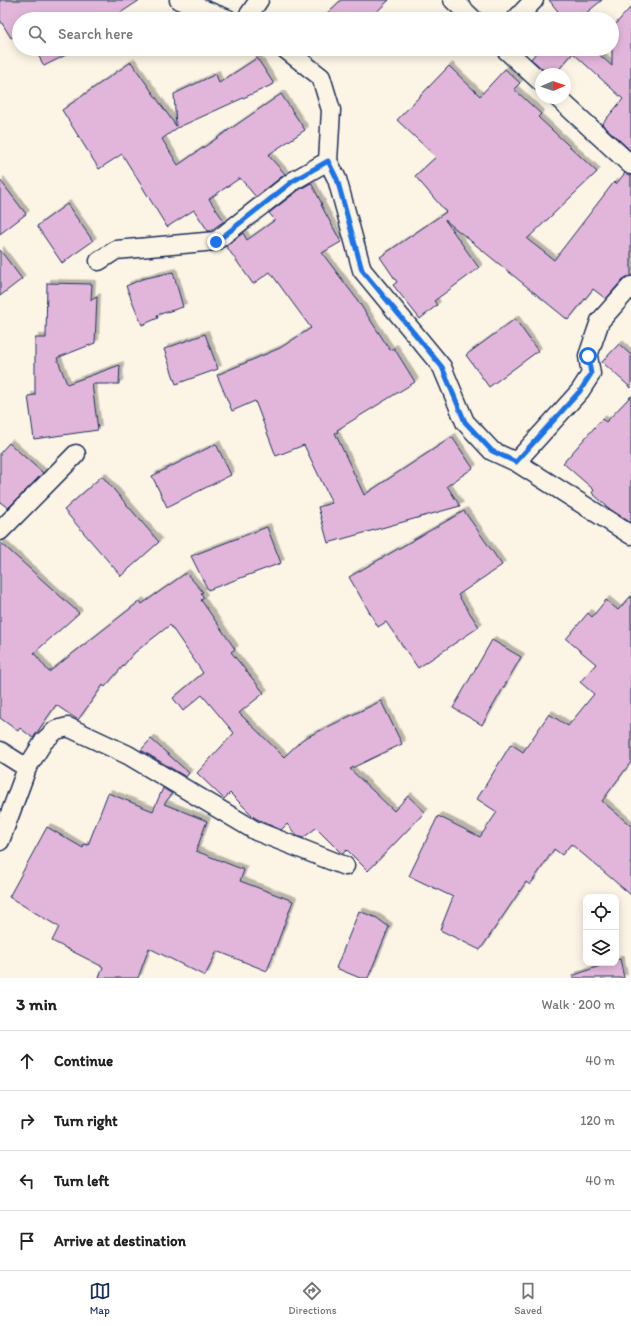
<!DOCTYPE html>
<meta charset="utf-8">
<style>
:root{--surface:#fff;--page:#f2f2f2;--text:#222;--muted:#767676;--line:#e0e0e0;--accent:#1b2f5e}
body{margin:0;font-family:Itim,sans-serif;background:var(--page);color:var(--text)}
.controls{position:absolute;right:12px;bottom:12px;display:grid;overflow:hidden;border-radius:8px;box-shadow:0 2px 10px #0003}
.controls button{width:36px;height:36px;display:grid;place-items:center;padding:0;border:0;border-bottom:1px solid var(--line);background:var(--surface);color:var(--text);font:20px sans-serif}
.compass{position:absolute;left:535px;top:68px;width:36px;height:36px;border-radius:50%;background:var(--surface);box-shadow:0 2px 10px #0003;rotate:88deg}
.stop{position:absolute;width:12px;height:12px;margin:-9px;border:3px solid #1a73e8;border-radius:50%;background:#fff}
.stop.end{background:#1a73e8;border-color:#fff;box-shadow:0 1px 4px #0008}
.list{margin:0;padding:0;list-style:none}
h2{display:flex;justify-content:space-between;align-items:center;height:52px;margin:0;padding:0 16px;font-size:17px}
h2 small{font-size:13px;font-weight:400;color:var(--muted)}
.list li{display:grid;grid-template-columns:26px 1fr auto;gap:12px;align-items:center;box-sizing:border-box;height:60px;padding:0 16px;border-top:1px solid var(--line)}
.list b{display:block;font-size:15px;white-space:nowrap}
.list em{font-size:13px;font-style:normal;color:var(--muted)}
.icon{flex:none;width:22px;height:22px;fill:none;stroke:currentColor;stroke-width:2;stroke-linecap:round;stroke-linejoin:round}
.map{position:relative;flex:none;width:631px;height:978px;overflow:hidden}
.search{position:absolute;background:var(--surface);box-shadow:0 2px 10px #0003;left:12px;right:12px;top:12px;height:44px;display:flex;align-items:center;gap:10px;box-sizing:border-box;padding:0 14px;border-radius:22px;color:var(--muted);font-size:15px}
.sheet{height:292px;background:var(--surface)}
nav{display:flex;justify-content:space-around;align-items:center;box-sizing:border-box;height:56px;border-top:1px solid var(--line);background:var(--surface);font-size:11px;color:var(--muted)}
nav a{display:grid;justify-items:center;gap:2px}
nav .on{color:var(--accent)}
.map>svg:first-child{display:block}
</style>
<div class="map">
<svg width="631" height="978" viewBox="0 0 631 978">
<defs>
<filter id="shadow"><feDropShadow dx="3.5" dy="-3.5" stdDeviation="0" flood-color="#0004"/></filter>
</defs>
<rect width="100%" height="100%" fill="#fcf5e5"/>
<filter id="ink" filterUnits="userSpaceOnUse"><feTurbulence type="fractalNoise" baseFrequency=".025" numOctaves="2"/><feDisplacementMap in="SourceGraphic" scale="8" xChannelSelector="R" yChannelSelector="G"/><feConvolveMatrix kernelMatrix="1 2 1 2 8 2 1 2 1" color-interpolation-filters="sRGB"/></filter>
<g filter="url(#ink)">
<path fill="#e2b6db" stroke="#1b2f5e" filter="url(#shadow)" d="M0,0h140l-29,19h-92v14l-8,5 -11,-18z
M341,0h48l-20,19h-48z
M549,0h53l-23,19h-15z
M631,7v144l-29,-27 21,-25 -50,-46 -18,21h-7l-17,-15 8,-10h54l19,17v-38z
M35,49h43l-34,17z
M257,58l17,26 -97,44 -15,11 16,26 103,-71 24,36 -37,25 17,19 -29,23 -16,-19 -31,21 15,22 -14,10h-2l-14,-21 -27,17 -45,-73 -23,15 -37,-59 69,-48 45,64 -2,-32 42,-20 3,9z
M449,66l31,30 25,-27 15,14 -6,6 27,25 -3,3 59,55 -70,67 27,21 60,-78 2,2 9,-11 6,2v101l-8,3 -17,20 -13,-10 -25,31 -123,-100 34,48 -45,33 3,4 -17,14 -27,-34 4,-3 -17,-25 66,-45 -31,-36 21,-19 -39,-37z
M0,180l26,34 -26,20z
M311,183l11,21 -1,1 20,37 -19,11 34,45 34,52 4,-2 21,34 -78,48 1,2 -3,1 29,62 88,-58 21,31 -26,18 13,20 -132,37 -10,-36 14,-4 -28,-58 -28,11 -21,-55 -23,10 -15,-36 63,-27 31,-20 -41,-56 -17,12 -27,-38 17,-13 4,7 28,-20 -6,-7 30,-23z
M67,204l26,37 -31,22 -25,-37z
M0,250l22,29 -22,17z
M173,272l10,35 -26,8 1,3 -16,7 -16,-39 16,-7z
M47,283l45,1 -1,16 6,-3 -2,46 -38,15 10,26 53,-19 -1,19h-27l6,46 -64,9 -6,-43 7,-1v-57h11z
M515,319l23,32 -49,36 -23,-32z
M205,334l13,35 -42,15 -12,-35z
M619,344l12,11v33l-29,-26z
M631,396v127l-21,-14 -18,-16 2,-3 -31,-27 39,-44 4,3z
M9,443l34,30 -35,35 -8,-6v-49z
M216,444l15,31 -64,32 -15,-31z
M102,476l57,66 -38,34 -57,-66z
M464,511l38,54 -44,30 21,32 -61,41 -32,-46 -8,5 -29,-50z
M267,527l14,36 -73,27 -17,-34z
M0,542l79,71 -45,40 15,19 91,-71 2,3 44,-31 17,19 -2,1 3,5 -3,2 34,49 -4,3 33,41 -25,20 45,44 19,-18 78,-38 21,43 -52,25 44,42 14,-15 17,16 -57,59 -21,-21 -5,4 -26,-26 -13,10 -6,-2 -10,-12 -6,6 -26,-12 -25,-25 -6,6 -27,-26 37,-40 -32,-38 -19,16 -10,-13 30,-25 -33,-48 -36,28 -29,34 -2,-2 -25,35 -22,-15 -23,33 -13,-10 -2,3 -18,-13z
M631,596v166l-29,39 29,25v69l-60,-51 -9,11 -8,-6 -24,36 -4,-3 -46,68 -40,-20 13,-33 -44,-21 29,-60 42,21 17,-25 -20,-13 34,-55 12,8 26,-38 19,12 26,-32 -14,-12 16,-18 -30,-25 22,-26 4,4 14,-17 12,10z
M492,640l29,17 -39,68 -29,-17z
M151,739l38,34 -3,4 -45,-27z
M163,788l9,6 -8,10 43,17 -11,30 48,19 -4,11 53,20 -26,70 -50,-20 -12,25 -56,-28 -11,30h-39l4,-11 -51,-26 7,-14 -50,-30 38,-70 36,21 1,-4 4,1 20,-52 45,18z
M359,911l18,7 12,9 -21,51h-8l-24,-10z
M620,959l4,19h-51l-1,-2 36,-13h8v-3z"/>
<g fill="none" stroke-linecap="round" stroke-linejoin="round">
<defs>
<path id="minor" d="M179,0l49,19
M453,0l20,19
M246,19l13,-19
M516,19l18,-19
M285,49l36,28 10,33 -3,51 9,18 25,91 80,97 23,55 27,29 24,11 115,73
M505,49l36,33
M558,98l73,67
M99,261l17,-11 100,-9 77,-60 35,-20
M516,462l64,-71 11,-17 -3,-18 12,-35 31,-35
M0,531l76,-77
M0,751l27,17
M0,841l27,-73 17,-27 12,-11 12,-3 60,28 128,76 89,35"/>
</defs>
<use href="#minor" stroke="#1b2f5e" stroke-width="21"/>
<use href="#minor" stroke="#fcf5e5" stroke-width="18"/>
</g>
</g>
<g fill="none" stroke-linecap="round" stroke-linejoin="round" filter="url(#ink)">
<path stroke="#1a73e8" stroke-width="5" d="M216,242l77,-61 35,-20 9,18 25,91 80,97 23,55 27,29 24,11 64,-71 11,-17 -3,-18"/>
</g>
</svg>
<div class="controls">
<button><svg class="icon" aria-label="locate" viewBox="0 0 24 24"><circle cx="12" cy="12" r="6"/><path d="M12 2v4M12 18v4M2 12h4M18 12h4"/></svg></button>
<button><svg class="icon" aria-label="layers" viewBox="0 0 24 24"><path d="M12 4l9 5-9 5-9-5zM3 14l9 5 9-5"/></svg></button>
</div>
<svg class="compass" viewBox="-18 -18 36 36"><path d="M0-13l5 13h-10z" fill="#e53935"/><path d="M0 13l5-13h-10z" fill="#767676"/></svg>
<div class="stop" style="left:588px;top:356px"></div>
<div class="stop end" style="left:216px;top:242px"></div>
<div class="search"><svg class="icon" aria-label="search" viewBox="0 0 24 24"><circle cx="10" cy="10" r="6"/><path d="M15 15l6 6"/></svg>Search here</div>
</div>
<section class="sheet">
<h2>3 min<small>Walk · 200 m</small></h2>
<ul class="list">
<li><svg class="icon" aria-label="ahead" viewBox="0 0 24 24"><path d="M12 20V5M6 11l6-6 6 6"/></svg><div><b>Continue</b></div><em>40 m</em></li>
<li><svg class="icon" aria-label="right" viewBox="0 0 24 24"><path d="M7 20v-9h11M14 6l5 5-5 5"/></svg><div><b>Turn right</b></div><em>120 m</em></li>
<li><svg class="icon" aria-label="left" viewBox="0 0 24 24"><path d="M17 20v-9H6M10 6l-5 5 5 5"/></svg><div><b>Turn left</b></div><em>40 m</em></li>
<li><svg class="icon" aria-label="arrive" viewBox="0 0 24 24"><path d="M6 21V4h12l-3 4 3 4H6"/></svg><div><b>Arrive at destination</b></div></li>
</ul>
</section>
<nav>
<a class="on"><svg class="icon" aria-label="map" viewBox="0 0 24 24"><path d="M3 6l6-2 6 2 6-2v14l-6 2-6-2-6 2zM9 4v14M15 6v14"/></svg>Map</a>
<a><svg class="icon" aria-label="directions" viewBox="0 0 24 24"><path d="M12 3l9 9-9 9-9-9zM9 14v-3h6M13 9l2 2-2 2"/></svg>Directions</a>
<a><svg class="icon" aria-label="saved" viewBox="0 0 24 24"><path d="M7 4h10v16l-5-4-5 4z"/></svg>Saved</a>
</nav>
